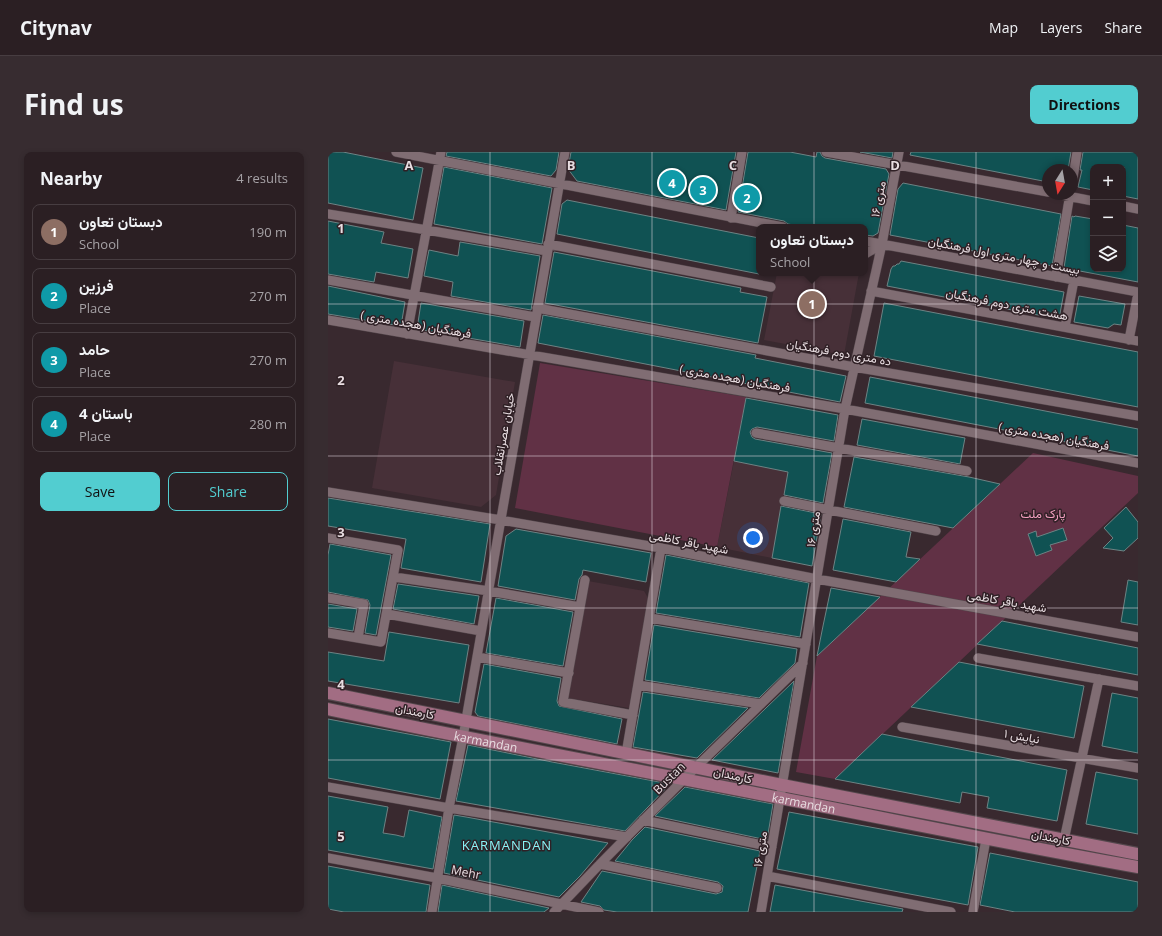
<!DOCTYPE html>
<meta charset="utf-8">
<style>
:root{--surface:#2b1f23;--page:#372c30;--text:#f1f3f6;--muted:#a6a2a6;--line:#473d41;--accent:#52cdd0}
body{margin:0;font-family:"Open Sans",Vazirmatn,sans-serif;background:var(--page);color:var(--text)}
.controls{position:absolute;right:12px;top:12px;display:grid;overflow:hidden;border-radius:8px;box-shadow:0 2px 6px #0003}
.controls button{width:36px;height:36px;display:grid;place-items:center;padding:0;border:0;border-bottom:1px solid var(--line);background:var(--surface);color:var(--text);font:20px sans-serif}
.compass{position:absolute;left:714px;top:12px;width:36px;height:36px;border-radius:50%;background:var(--surface);box-shadow:0 2px 6px #0003;rotate:191deg}
.you{position:absolute;left:425px;top:386px;width:14px;height:14px;margin:-10px;border:3px solid #fff;border-radius:50%;background:#1a73e8;box-shadow:0 0 0 6px #1a73e833}
.badge{display:grid;place-items:center;width:26px;height:26px;border-radius:50%;background:var(--accent);color:#fff;font-size:13px;font-weight:700}
.pin{position:absolute;translate:-50% -50%;border:2px solid #fff;box-shadow:0 1px 4px #0006}
.popup{position:absolute;left:428px;top:72px;width:112px;height:52px;box-sizing:border-box;display:grid;place-content:center;border-radius:8px;background:var(--surface);filter:drop-shadow(0 1px 3px #0005);font-size:13px;white-space:nowrap;color:var(--muted)}
.popup b{font-size:15px;color:var(--text)}
.popup::after{content:'';position:absolute;left:50%;top:100%;margin-left:-8px;border:8px solid transparent;border-top-color:var(--surface)}
.list{margin:0;padding:0;list-style:none}
h2{display:flex;justify-content:space-between;align-items:center;height:52px;margin:0;padding:0 16px;font-size:17px}
h2 small{font-size:13px;font-weight:400;color:var(--muted)}
.list li{display:grid;grid-template-columns:26px 1fr auto;gap:12px;align-items:center;box-sizing:border-box;height:56px;margin:0 8px 8px;padding:0 8px;border:1px solid var(--line);border-radius:8px}
.list b{display:block;font-size:15px;white-space:nowrap}
.list p{margin:0;font-size:13px;white-space:nowrap;color:var(--muted)}
.list em{font-size:13px;font-style:normal;color:var(--muted)}
.actions{display:flex;gap:8px;padding:12px 16px}
.actions a{flex:1;padding:9px 0;border:1px solid var(--accent);border-radius:8px;text-align:center;font-size:14px;color:var(--accent)}
.actions .main{background:var(--accent);color:#111}
.icon{flex:none;width:22px;height:22px;fill:none;stroke:currentColor;stroke-width:2;stroke-linecap:round;stroke-linejoin:round}
.map{position:relative;flex:none;width:810px;height:760px;overflow:hidden;border-radius:8px}
header{display:flex;align-items:center;gap:24px;box-sizing:border-box;height:56px;padding:0 20px;background:var(--surface);border-bottom:1px solid var(--line)}
header strong{font-size:19px}
nav{display:flex;gap:22px;margin-inline-start:auto;font-size:14px}
.intro{display:flex;align-items:center;justify-content:space-between;box-sizing:border-box;height:96px;padding:0 24px}
h1{margin:0;font-size:28px}
.button{padding:10px 18px;border-radius:8px;background:var(--accent);color:#111;font-size:14px;font-weight:700}
main{display:flex;gap:24px;padding:0 24px}
aside{flex:1;background:var(--surface);border-radius:8px;box-shadow:0 2px 6px #0003}
.map>svg:first-child{display:block}
</style>
<header>
<strong>Citynav</strong>
<nav><a>Map</a><a>Layers</a><a>Share</a></nav>
</header>
<div class="intro"><h1>Find us</h1><a class="button">Directions</a></div>
<main>
<aside>
<h2>Nearby<small>4 results</small></h2>
<ul class="list">
<li><span class="badge" style="background:#8d6e63">1</span><div><b>دبستان تعاون</b><p>School</p></div><em>190 m</em></li>
<li><span class="badge" style="background:#0f9aa8">2</span><div><b>فرزین</b><p>Place</p></div><em>270 m</em></li>
<li><span class="badge" style="background:#0f9aa8">3</span><div><b>حامد</b><p>Place</p></div><em>270 m</em></li>
<li><span class="badge" style="background:#0f9aa8">4</span><div><b>باستان 4</b><p>Place</p></div><em>280 m</em></li>
</ul>
<div class="actions"><a class="main">Save</a><a>Share</a></div>
</aside>
<div class="map">
<svg width="810" height="760" viewBox="0 0 810 760">
<rect width="100%" height="100%" fill="#39292f"/>
<path fill="#473038" d="M449,121h82l-15,82 -80,-15z
M66,209l121,21 -19,113 -15,12 -109,-19z
M406,309l54,11 -16,86 -55,-11z
M260,429l56,10 4,7 -19,110 -61,-10z"/>
<path fill="#613145" d="M212,211l206,34 -29,150 -202,-39z
M705,301l105,23v17l-303,286 -39,-7 21,-116z"/>
<path fill="#105253" stroke="#6d8384" d="M0,0h15l80,16 -10,52 -85,-17z
M119,0h112l-3,18 -5,6 -105,-20z
M243,0h165l-10,58 -149,-29 -9,-12z
M420,0h42l26,5 1,-5h3l2,4 3,2 61,11 3,5 -11,59 -5,3 -8,-1v-8h-60l-17,-3 -4,-3 -46,-9z
M532,0h33l-1,6z
M583,0h160l-3,18h-20v12l-138,-27z
M755,0h55v47l-15,-3 1,-29h-31v23l-15,-3 4,-17h-2z
M116,15l108,21 -10,56 -108,-20z
M575,31l158,31 -9,52 -162,-31 8,-46z
M239,48l192,38v36l-202,-40 5,-30z
M744,64l2,1 1,-1 18,3v50h30v-44l15,3v54l-74,-14z
M0,69l56,11 -3,11 32,6 -5,29 -32,-6 -2,10 -46,-8z
M132,90l80,14 -9,54 -80,-14 2,-14 -29,-6 5,-26 29,6z
M226,100l187,36 -1,4 27,5 -9,46 -213,-40z
M573,109l163,31 -5,27 -172,-33 4,-17 2,-3h2l2,-2h2z
M0,134l77,16 -4,24 -73,-12z
M751,144l46,8 -4,21 -7,-1 -6,4 -34,-6z
M93,151l103,18 -4,26 -103,-18z
M556,151l254,49v55l-264,-51z
M215,163l213,40 -1,3 91,18 -6,26 -302,-59z
M542,225l268,52v27l-273,-53z
M418,246l92,17 -4,26 -77,-14 -5,2 -2,3 2,5 3,2 77,14 -9,50 -39,-8 4,-23 -54,-11z
M534,267l103,19 -5,26 -103,-19z
M526,305l115,20 31,7 -47,44 -109,-21z
M0,346l162,26 -9,58 -80,-14 5,-29 -78,-13z
M453,354l40,8 -9,52 -40,-8z
M798,355l12,15v16l-14,13 -21,-3 10,-10 -9,-10z
M515,367l68,13 -5,25 14,2 -24,23 -63,-12z
M735,376l4,12 -17,5 2,5 -16,6 -8,-22 8,-3 1,6z
M188,377l135,24 -5,29 -63,-12 -1,5 -3,4 -4,21 -77,-14 8,-50z
M2,392l61,11 -15,80 -11,-2 5,-28 -2,-5 -40,-8v-37z
M338,403l143,28 -9,54 -144,-24z
M800,428l10,2v43l-17,-3z
M70,432l81,12 -5,28 -81,-15z
M503,436l49,9 -63,59 6,-30z
M168,446l77,14 -10,54 -77,-13z
M0,452l29,5 -4,22 -25,-4z
M674,469l136,27v27l-161,-31z
M326,473l143,24 -2,14 -36,35 -114,-18z
M61,480l80,13 -10,58 -131,-22v-29l56,9z
M631,510l125,24 -10,52 -163,-31z
M156,512l77,14 -4,23 2,5 63,13 -5,25 -139,-28 -3,-4z
M466,529l-16,92 -66,-13 54,-52z
M315,540l105,16 -51,50 -64,-11z
M784,541l26,5v55l-36,-7z
M0,567l123,23 -11,57 -112,-21z
M554,582l185,36 -10,51 -70,-13 2,-11 -27,-5 -2,11 -125,-24z
M140,593l84,17 118,22 -45,47 -169,-30z
M768,620l42,8v54l-52,-10z
M357,635l88,17 -6,36 -112,-24z
M0,644l60,11 -5,26 13,2 8,2 5,-27 33,7 -9,52 -105,-19z
M461,660l189,35 -10,58 -191,-36z
M126,663l12,2 142,26 -28,33 -21,21 -115,-24z
M317,675l115,24 -12,61h-131l-13,-2 -4,-4 -19,-4 21,-31 114,23 6,-2 1,-6 -5,-4 -103,-21 17,-21z
M662,701l148,29v30h-123l-35,-7z
M0,714l102,19 -4,27h-82l-16,-3z
M114,733l107,23 -5,4h-106z
M447,733l128,24 -1,3h-132z"/>
<g fill="none" stroke-linecap="round" stroke-linejoin="round">
<defs>
<path id="street" d="M68,0l387,75
M498,0l222,40
M744,32l5,-32
M729,42l36,7
M795,54l15,3
M0,62l99,16 120,21
M403,66l11,-66
M537,89l273,51
M220,92l223,43
M537,102l17,-10
M728,125l14,-83
M0,128l207,37
M543,139l267,50
M209,156l317,59 284,49
M0,168l517,89 293,54
M737,175l9,-47
M79,182l34,-182
M801,188l9,-47
M428,281l211,38
M0,340l173,28 160,28 156,31 321,58
M456,349l152,30
M0,386l70,12 -17,92 -53,-9
M66,425l95,14 91,16
M257,428l-22,122 70,13
M0,446l36,6 -6,34
M59,462l94,17
M322,466l156,26
M149,505l92,16
M650,506l160,28
M310,533l123,19
M574,575l236,41
M298,602l35,-206
M0,635l121,21 178,29
M315,668l129,27
M736,688l35,-161
M0,706l109,20 162,34
M272,712l117,24
M439,724l184,36
M104,760l17,-104 14,-71 102,-585
M226,760l46,-48 84,-85 119,-116
M433,760l84,-503 37,-165 17,-92
M645,760l13,-73"/>
<g id="secondary">
<path d="M0,541l454,92 356,69"/>
<path id="s1" d="M0,557c150,32 301,59 452,89 119,23 238,48 358,69"/>
</g>
</defs>
<use href="#street" stroke="#54474c" stroke-width="10"/>
<use href="#secondary" stroke="#54474c" stroke-width="14"/>
<use href="#street" stroke="#806d73" stroke-width="9"/>
<use href="#secondary" stroke="#a26d83" stroke-width="12"/>
</g>
<path fill="none" stroke="#e8dde1" stroke-width="1" stroke-opacity="0.55" d="M162,0v760M324,0v760M486,0v760M648,0v760M0,152h810M0,304h810M0,456h810M0,608h810"/>
<g text-anchor="middle" dominant-baseline="central" stroke-width="3" stroke-linejoin="round" paint-order="stroke">
<g font-size="12" fill="#e8dde1" stroke="#2f2025">
<text transform="translate(550 47) rotate(-79)">۱۶ متری</text>
<text transform="translate(676 103) rotate(11)">بیست و چهار متری اول فرهنگیان</text>
<text transform="translate(679 152) rotate(11)">هشت متری دوم فرهنگیان</text>
<text transform="translate(88 172) rotate(10)">فرهنگیان (هجده متری )</text>
<text transform="translate(511 200) rotate(10)">ده متری دوم فرهنگیان</text>
<text transform="translate(407 226) rotate(10)">فرهنگیان (هجده متری )</text>
<text transform="translate(175 282) rotate(-80)">خیابان عصرانقلاب</text>
<text transform="translate(726 284) rotate(10)">فرهنگیان (هجده متری )</text>
<text transform="translate(485 377) rotate(-81)">۱۶ متری</text>
<text transform="translate(361 390) rotate(11)">شهید باقر کاظمی</text>
<text transform="translate(679 449) rotate(10)">شهید باقر کاظمی</text>
<text transform="translate(87 559) rotate(11)">کارمندان</text>
<text transform="translate(694 584) rotate(10)">نیایش ۱</text>
<text stroke="none"><textPath href="#s1" startOffset="161">karmandan</textPath></text>
<text transform="translate(405 623) rotate(12)">کارمندان</text>
<text transform="translate(341 626) rotate(-45)">Bustan</text>
<text stroke="none"><textPath href="#s1" startOffset="485">karmandan</textPath></text>
<text transform="translate(723 685) rotate(11)">کارمندان</text>
<text transform="translate(432 697) rotate(-81)">۱۶ متری</text>
<text transform="translate(138 720) rotate(11)">Mehr</text>
</g>
<g font-size="12" fill="#f5a1c2" stroke="#2f2025">
<text x="715" y="361">پارک ملت</text>
</g>
<g font-size="13" letter-spacing="1" fill="#89f5f8" stroke="#2f2025">
<text x="179" y="693">KARMANDAN</text>
</g>
</g>
<g font-size="13" text-anchor="middle" font-weight="bold" fill="#e8dde1" stroke="#2f2025" stroke-width="3" stroke-linejoin="round" paint-order="stroke">
<text x="81" y="18">A</text>
<text x="243" y="18">B</text>
<text x="405" y="18">C</text>
<text x="567" y="18">D</text>
<text x="13" y="81">1</text>
<text x="13" y="233">2</text>
<text x="13" y="385">3</text>
<text x="13" y="537">4</text>
<text x="13" y="689">5</text>
</g>
</svg>
<div class="controls">
<button>+</button>
<button>−</button>
<button><svg class="icon" aria-label="layers" viewBox="0 0 24 24"><path d="M12 4l9 5-9 5-9-5zM3 14l9 5 9-5"/></svg></button>
</div>
<svg class="compass" viewBox="-18 -18 36 36"><path d="M0-13l5 13h-10z" fill="#e53935"/><path d="M0 13l5-13h-10z" fill="#a6a2a6"/></svg>
<div class="you"></div>
<div class="pin badge" style="left:484px;top:152px;background:#8d6e63">1</div>
<div class="popup"><b>دبستان تعاون</b>School</div>
<div class="pin badge" style="left:419px;top:46px;background:#0f9aa8">2</div>
<div class="pin badge" style="left:375px;top:38px;background:#0f9aa8">3</div>
<div class="pin badge" style="left:344px;top:31px;background:#0f9aa8">4</div>
</div>
</main>
